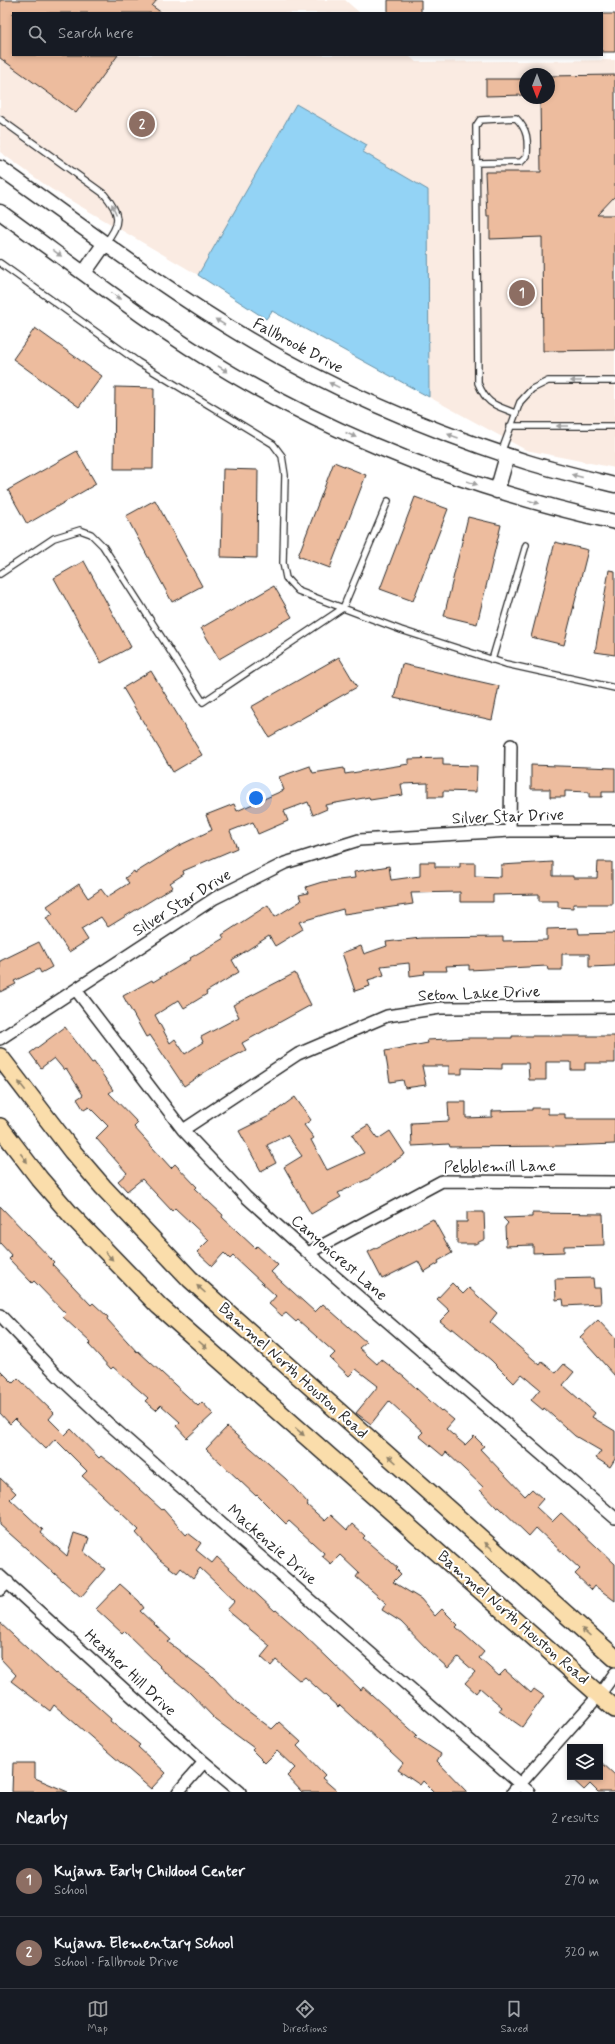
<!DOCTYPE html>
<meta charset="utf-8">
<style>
:root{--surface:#171b24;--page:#242831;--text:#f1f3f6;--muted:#9ea1a6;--line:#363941;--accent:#98999b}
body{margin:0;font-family:Mynerve,sans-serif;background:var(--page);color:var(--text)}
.controls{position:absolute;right:12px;bottom:12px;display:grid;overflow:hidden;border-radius:0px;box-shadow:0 2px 6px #0003}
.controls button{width:36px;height:36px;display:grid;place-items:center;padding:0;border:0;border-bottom:1px solid var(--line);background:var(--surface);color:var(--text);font:20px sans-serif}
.compass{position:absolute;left:519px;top:68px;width:36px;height:36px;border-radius:50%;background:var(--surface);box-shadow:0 2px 6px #0003;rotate:180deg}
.you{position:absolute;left:256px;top:798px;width:14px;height:14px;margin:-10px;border:3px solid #fff;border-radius:50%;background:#1a73e8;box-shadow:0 0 0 6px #1a73e833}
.badge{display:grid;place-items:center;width:26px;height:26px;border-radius:50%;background:var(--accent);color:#fff;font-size:13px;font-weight:700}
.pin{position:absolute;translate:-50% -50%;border:2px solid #fff;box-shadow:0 1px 4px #0006}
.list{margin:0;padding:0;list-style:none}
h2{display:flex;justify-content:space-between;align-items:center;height:52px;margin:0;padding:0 16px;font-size:17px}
h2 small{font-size:13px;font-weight:400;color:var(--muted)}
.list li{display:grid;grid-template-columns:26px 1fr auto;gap:12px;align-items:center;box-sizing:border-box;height:72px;padding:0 16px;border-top:1px solid var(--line)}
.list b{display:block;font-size:15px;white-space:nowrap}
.list p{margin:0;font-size:13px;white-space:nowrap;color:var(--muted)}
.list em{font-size:13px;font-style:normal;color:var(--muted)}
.icon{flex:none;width:22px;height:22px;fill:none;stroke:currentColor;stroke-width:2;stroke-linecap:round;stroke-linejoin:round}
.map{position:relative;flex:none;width:615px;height:1792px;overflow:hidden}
.search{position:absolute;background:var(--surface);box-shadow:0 2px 6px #0003;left:12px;right:12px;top:12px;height:44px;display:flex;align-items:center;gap:10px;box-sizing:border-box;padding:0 14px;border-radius:0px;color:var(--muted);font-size:15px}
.sheet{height:196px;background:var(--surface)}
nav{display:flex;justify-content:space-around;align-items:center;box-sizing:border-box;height:56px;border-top:1px solid var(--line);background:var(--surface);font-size:11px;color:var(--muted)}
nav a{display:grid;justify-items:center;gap:2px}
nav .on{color:var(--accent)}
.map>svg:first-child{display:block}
</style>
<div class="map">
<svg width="615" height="1792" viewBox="0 0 615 1792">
<rect width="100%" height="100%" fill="#fff"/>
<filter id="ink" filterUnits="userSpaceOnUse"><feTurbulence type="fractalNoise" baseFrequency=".025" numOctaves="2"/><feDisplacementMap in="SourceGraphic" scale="8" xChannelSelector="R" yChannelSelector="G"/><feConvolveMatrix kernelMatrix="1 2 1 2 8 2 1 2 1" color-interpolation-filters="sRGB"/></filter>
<g filter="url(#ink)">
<path fill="#faebe2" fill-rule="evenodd" d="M0,0h345l15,13h-347v42h395l8,7 199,-2v408l-89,-18 -97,-53 -1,-207 -65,-38 4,-7 -71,-41 -98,171 -147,-86 -51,-37zM525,74h24v24h-24z"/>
<path fill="#93d3f5" stroke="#6990a4" d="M296,104l71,41 -4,7 65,38 1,207 -157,-86 -6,8 -68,-44z"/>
<path fill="#edbc9e" stroke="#2b2b2b" d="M0,0h157l-5,6 10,7h-149v42h105l-42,58 -76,-55z
M388,0h33v13h-33z
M602,14h13v38h-13z
M615,75v121l-18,19h18v135l-72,1 -1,-114 -52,2v-23h-3l-2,-44h56l-1,-74h9v-22z
M486,79h39v16l-39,1z
M35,328l67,48 -23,31 -66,-48z
M115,387l39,1 -1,81h-39z
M77,451l19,33 -69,40 -19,-34z
M334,462l32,13 -36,93 -32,-12z
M223,469l35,1 -1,88 -36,-1z
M415,497l33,12 -35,92 -33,-12z
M155,500l47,86 -30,16 -46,-86z
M468,517l33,8 -24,99 -33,-8z
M555,542l33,8 -24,95 -33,-8z
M84,561l47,86 -30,16 -47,-85z
M609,570l6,1v84l-20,-3z
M274,586l18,31 -73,42 -18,-31z
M339,657l18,30 -88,50 -18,-30z
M402,664l97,22 -7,34 -98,-22z
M151,671l51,84 -29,17 -50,-84z
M443,758v7l34,1 -1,26 -33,-1v6h-15v-14l-27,1 2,11 -33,5 -1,-3 -44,8 2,4 -14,6 -5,-13 -24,9 4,10 -30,13 -5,-12 -23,9 7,17 -54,23 1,3 -14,9 3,4 -65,40 -7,-10 -20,12 7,11 -19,12 -23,-34 7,-4 -6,-8 32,-22 9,14 13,-9 6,8 22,-14 -4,-5 9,-7 1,2 43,-27 34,-16 -6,-15 28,-11 3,7 47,-21 -5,-13 31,-11 3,7 31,-5 1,6 64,-10v-5z
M531,765l84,3v24h-13v5h-13v-5l-24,-1v6h-15v-8h-19z
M420,862h15v5h25v-4h15v13l26,1v-12l52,-3v14h20v2h24l1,-16h14v42h-39v4l-15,-1v-6h-19v-7l-46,1v7h-33v-10l-49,1 2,11 -69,10 -1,-5 -44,13 4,7 -28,17 -6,-10 -37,24 7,12 -33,20 1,2 -23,14 -5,-8 -24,15 15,28 5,-4 10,15 18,-12 -2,-5 38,-20 -6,-12 62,-32 16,32 -69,38 4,7 -38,20 -24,16 -34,-51 -4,2 -23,-41 29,-16 1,2 38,-23 -1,-1 34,-20 -2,-3 46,-30 7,12 26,-16 -2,-6 9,-2 -2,-6 16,-5 33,-4 -1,-6 35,-6 2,14 29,-4z
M578,928l1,6 36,-1v33l-26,1v-13h-27v16h-14l-1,-4 -78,4v-5l-23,1 1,5h-23l1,3 -15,2 -1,-13 -28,3 3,9 -16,5 2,6 -15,5 -13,-38 19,-7 3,8 23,-8 -1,-4 35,-4 82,-1v4l44,-1v-11z
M39,942l13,25 -11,6 -2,-4 -25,12 2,3 -16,8v-31z
M65,1027l27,36 2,-1 19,28 -4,3 29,30 -4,4 37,41 4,-4 22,23 -2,2 28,26 -1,2 33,31 2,-2 21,19 -7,7 44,40 8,-8 43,38 -7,6 18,16 4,-5 23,18 37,34 1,-1 12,10 -8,9 19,16 9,-9 10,10 -4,3 45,47 7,-7 11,10 -7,8 16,15 9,-9 54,51v37l-20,-15 -3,4 -17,-16 5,-5 -44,-41 -7,8 -30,-29 -2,1 -17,-18 3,-3 -37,-35 -3,4 -24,-20 4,-4 -34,-31 -18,23 -15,-11 22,-27 -22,-17 -7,7 -19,-18 5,-5 -37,-33 -2,2 -10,-9 -4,3 -13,-12 7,-8 -43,-40 -3,3 -6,-6 -12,13 -15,-14 12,-12 -34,-32 -3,3 -30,-32 -15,12 -9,-10 9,-8 -31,-35 12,-12 -19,-19 -5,3 -7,-11 6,-4 -17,-27 -2,2 -10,-12 -13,10 -11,-15z
M512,1036h103v27h-30v7h-14v-8h-25v18h-17l-1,-17h-26v6l-40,-1v6h-13v-8h-27l4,19 -21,3 -2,-8 -13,2 -5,-31 43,-8 -1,-3 42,-2h43z
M295,1097l16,23 -7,5 10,13 -3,2 16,30 37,-17 -12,-18 16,-10 10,14 12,-8 15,23 -37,25 -30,14 3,4 -30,17 -27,-47 18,-11 -15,-21 -20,10 9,18 -15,8 -22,-40 30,-15z
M448,1102h18v16l26,-1v-6l40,-1v-2h16v6h17v5h50v25l-51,2 -114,1 -1,-3 -37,2 -1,-23 38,-2z
M0,1206l54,56 -2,2 39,41 2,-2 15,14 -1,2 30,33 1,-1 60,55 4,-4 11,12 -26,24 -11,-12 4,-4 -19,-17 -5,5 -11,-9 3,-3 -35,-31 -2,2 -22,-24 2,-2 -28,-26 3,-3 -32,-33 -2,2 -23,-24 3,-3 -12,-13z
M467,1212h17l1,27 -10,5h-18v-22h10z
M532,1213l71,1 1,31 -40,1v6l-31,1v-8l-27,1 -1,-19 3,-4 -5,-5 29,-1z
M433,1219l19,34 -14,8 1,2 -15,9 -6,-11 -36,18 -14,-27z
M593,1278l1,10h6l1,16 -37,2 -1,-7 -7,1 -1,-21z
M452,1283l11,11 6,-6 28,25 -7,9 50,43 2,-3 14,11 8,-9 10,8 -11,13 32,28 -3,4 23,14v28l-5,8 -14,-9 5,-7 -26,-15 -31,-28 -1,2 -12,-10 9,-11 -18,-15 -8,9 -23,-23 -39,-32 -1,2 -11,-9 10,-10 -13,-12z
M598,1320l17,18v38l-35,-39z
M0,1370l13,13 5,-5 36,35 -5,6 16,16 6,-6 28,29 2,-2 14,11 47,43 1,-1 23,26 2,-2 13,10 -5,7 16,13 5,-6 58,54 1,-1 25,22 60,58 2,-3 54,48 -2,2 26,17 -4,7 30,31h-33l-11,-11 -3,4 -22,-15 5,-7 -63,-58 -2,2 -33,-30 -5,4 -24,-21 -5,6 -10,-9 9,-11 -43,-36 8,-9 -35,-33 -7,10 -12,-10 -4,5 -17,-13 -24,-27 3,-3 -57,-54 5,-5 -32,-32 -9,10 -31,-30 -5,5 -10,-11z
M227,1427l59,52 22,24 -1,2 18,16 6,-6 16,15 5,-6 13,12 -2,2 35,30 -2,1 5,5 -8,8 28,17 14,17 7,-7 16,16 -2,2 28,25 -5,6 20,18 6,-6 26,23 3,-4 10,7 -22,31 -23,-16 3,-4 -22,-19 -4,5 -11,-10 10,-11 -17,-15 -10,11 -18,-16 -29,-30 -19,-12 4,-7 -30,-26 3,-4 -19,-18 -9,9 -9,-8 2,-3 -35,-32 -3,3 -29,-29 -1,1 -50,-47z
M0,1478l16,15 -6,6 33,31 -2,3 26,23 7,-23 15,5 -5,14 21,17 -24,28 -81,-72z
M120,1584l19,17 5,7 -4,3 31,29 -3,2 42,32 30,31 32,24 7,-7 22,20 -4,4 28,29 -3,3 16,14h-36l-15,-16 8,-8 -18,-17 -12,12 -13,-13 2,-2 -38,-28 -27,-28 -30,-25 1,-1 -36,-35 -2,2 -26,-24z
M0,1623l55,51 1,-1 26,20 29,26 -1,2 30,24 -2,2 28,26 -15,16 -97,-84 -4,6 -39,-30 5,-6 -16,-17z
M600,1761l15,14v17h-17l-8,-8 -6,6 -14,-13h30z
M13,1763h22v15l33,14h-56z"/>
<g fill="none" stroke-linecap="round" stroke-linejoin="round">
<defs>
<path id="service" d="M0,119l104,75c16,19 18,29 1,49
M476,163l45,-1 6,-6c1,-16 1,-26 -11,-38l-36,2 -4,6 2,257c9,22 17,22 37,30
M0,263l138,99 135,82 9,12 3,19 -2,88 3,15 12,13 103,39 105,34 109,24
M510,426h105
M501,453l19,-51 12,-13 16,-8h67
M0,574l54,-36 26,-8 11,4 12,12 100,156 140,-94 45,-107
M492,660l34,-115"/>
<path id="minor" d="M510,831l1,-86
M76,990l107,140 63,67 62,56 307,265
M0,1039l215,-141 70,-35 74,-23 151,-9h105
M183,1130l115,-76 89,-38 53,-8 175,-1
M308,1253l134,-72 173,1
M0,1315l58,61 51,48 420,368
M0,1576l204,186 36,30
M0,1590l8,-8
M178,1792l26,-30
M513,1792l87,-98 15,-21"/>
<path id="tertiary" d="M0,168c82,58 162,120 248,171 87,52 183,92 279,123 29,9 59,16 88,23
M0,212c76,55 151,114 232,162 119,70 249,118 383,148
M84,273l21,-30
M497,491l10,-35"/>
<path id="primary" d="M0,1057l72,94 31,36 87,92 425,379
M0,1127l39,51 32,37 88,91 456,403"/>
</defs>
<use href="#service" stroke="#2b2b2b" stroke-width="8"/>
<use href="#minor" stroke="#2b2b2b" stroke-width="14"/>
<use href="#tertiary" stroke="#2b2b2b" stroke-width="17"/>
<use href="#primary" stroke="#2b2b2b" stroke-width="20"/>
<use href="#service" stroke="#fff" stroke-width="5.5"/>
<use href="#minor" stroke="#fff" stroke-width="11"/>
<use href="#tertiary" stroke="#fff" stroke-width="14"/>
<use href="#primary" stroke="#faddab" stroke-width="17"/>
</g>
<defs><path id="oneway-solid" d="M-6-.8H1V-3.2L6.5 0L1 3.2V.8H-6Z"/></defs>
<g fill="#a0a0a0">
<use href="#oneway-solid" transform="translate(114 209) rotate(-114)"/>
<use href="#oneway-solid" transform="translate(57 253) rotate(36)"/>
<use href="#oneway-solid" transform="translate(116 296) rotate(36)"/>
<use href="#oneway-solid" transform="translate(220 322) rotate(-148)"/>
<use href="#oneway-solid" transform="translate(223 369) rotate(32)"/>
<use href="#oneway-solid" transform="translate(576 381) rotate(180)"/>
<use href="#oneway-solid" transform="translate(334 385) rotate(-154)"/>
<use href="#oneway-solid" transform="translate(562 426) rotate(180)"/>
<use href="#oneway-solid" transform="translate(351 435) rotate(25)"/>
<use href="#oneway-solid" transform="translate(453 436) rotate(-160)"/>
<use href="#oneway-solid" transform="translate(577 476) rotate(-165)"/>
<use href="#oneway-solid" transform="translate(472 483) rotate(19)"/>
<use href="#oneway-solid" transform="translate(534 502) rotate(15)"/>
</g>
<g fill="#92846b">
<use href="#oneway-solid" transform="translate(22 1086) rotate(-128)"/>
<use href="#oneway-solid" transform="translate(24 1158) rotate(53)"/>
<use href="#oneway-solid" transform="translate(109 1256) rotate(47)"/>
<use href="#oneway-solid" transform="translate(201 1289) rotate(-138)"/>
<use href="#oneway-solid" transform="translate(203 1345) rotate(42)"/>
<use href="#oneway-solid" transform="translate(300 1432) rotate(41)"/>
<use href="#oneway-solid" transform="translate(392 1459) rotate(-138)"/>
<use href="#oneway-solid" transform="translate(489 1546) rotate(-138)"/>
<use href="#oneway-solid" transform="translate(586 1632) rotate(-138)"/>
</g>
</g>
<g text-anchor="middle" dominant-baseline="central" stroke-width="4" stroke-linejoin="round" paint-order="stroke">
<g font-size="16" fill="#2b2b2b" stroke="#fff">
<text transform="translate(298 346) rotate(28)">Fallbrook Drive</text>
<text transform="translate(508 817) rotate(-2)">Silver Star Drive</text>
<text transform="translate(182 903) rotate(-32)">Silver Star Drive</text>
<text transform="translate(479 994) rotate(-2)">Seton Lake Drive</text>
<text transform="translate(500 1167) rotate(-1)">Pebblemill Lane</text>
<text transform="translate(339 1258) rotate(41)">Canyoncrest Lane</text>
<text transform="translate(293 1371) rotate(42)">Bammel North Houston Road</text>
<text transform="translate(272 1545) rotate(41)">Mackenzie Drive</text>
<text transform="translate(513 1618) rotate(41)">Bammel North Houston Road</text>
<text transform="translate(130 1673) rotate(43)">Heather Hill Drive</text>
</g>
</g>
</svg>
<div class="controls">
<button><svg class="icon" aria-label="layers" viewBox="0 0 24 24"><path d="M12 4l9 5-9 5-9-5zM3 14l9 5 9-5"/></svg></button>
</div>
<svg class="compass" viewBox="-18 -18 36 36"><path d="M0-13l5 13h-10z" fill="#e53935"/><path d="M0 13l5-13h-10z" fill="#9ea1a6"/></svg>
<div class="you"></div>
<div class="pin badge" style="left:522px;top:293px;background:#8d6e63">1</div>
<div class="pin badge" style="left:142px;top:124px;background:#8d6e63">2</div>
<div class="search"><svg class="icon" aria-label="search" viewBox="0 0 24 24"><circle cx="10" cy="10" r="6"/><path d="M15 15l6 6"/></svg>Search here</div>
</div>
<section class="sheet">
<h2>Nearby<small>2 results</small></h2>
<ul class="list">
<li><span class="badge" style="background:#8d6e63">1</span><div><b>Kujawa Early Childood Center</b><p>School</p></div><em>270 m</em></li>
<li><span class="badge" style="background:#8d6e63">2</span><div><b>Kujawa Elementary School</b><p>School · Fallbrook Drive</p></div><em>320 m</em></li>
</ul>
</section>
<nav>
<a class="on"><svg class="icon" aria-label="map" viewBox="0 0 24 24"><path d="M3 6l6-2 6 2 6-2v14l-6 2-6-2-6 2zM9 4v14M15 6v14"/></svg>Map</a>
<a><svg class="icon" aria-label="directions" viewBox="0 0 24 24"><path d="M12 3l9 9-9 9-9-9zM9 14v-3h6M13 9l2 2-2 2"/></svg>Directions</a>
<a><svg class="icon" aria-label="saved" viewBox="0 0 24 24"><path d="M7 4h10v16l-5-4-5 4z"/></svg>Saved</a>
</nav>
